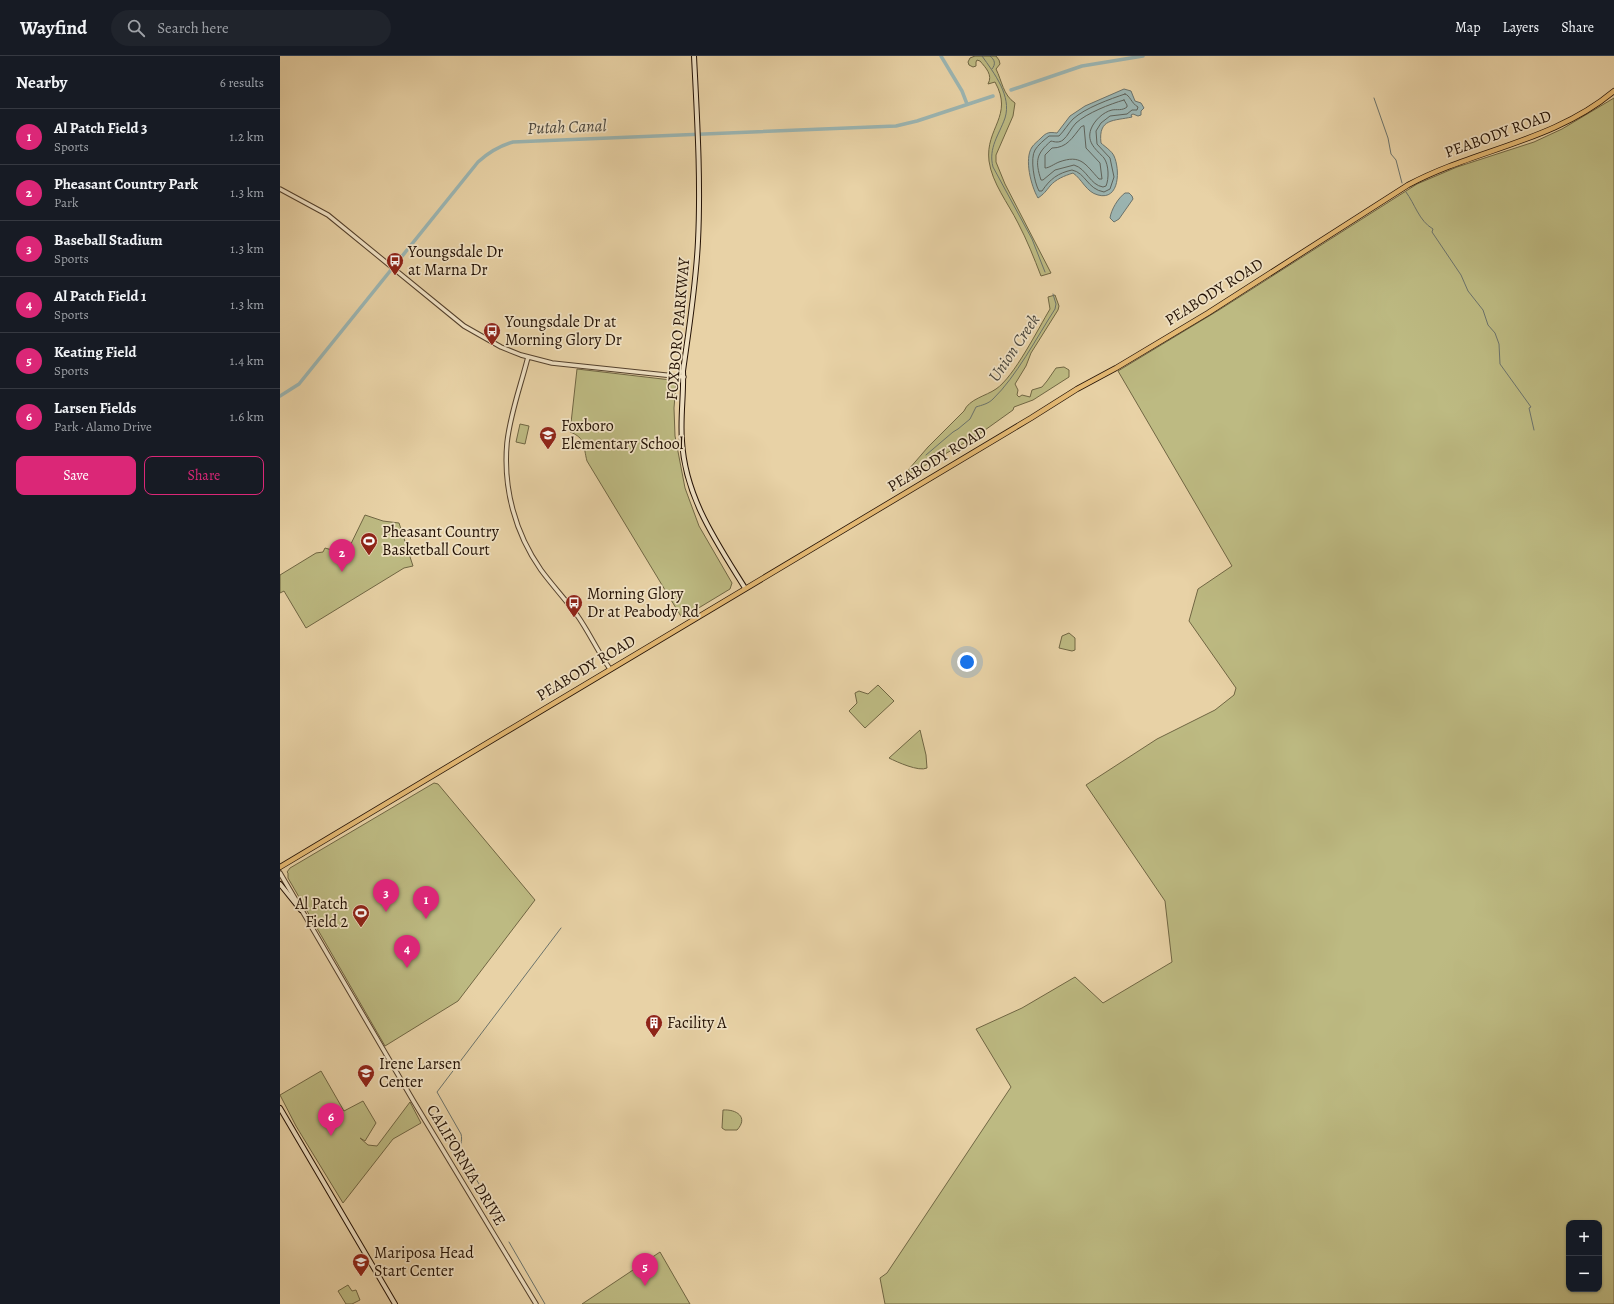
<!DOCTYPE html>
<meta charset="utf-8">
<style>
:root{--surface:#171b24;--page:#20242c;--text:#f1f3f6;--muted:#9ea1a6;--line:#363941;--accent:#db2777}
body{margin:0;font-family:Alegreya,serif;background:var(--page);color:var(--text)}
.controls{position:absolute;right:12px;bottom:12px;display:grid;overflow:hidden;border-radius:8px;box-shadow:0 1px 3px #0004}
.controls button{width:36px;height:36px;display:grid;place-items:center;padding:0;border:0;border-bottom:1px solid var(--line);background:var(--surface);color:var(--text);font:20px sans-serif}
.you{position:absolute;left:687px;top:606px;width:14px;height:14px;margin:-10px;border:3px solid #fff;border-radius:50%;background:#1a73e8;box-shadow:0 0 0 6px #1a73e833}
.badge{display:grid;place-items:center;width:26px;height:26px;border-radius:50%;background:var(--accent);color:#fff;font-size:13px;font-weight:700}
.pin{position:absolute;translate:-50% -33px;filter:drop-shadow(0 1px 2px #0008)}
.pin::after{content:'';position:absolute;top:21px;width:14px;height:12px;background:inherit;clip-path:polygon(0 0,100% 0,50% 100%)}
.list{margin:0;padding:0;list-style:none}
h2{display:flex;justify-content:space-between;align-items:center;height:52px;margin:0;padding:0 16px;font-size:17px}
h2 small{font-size:13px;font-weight:400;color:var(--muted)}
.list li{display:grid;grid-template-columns:26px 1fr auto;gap:12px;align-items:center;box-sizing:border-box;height:56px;padding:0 16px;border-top:1px solid var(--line)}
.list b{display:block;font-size:15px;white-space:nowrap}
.list p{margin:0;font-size:13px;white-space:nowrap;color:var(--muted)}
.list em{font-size:13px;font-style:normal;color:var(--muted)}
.actions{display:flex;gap:8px;padding:12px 16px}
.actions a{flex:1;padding:9px 0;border:1px solid var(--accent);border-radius:8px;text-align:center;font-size:14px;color:var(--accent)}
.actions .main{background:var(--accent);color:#fff}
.icon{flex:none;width:22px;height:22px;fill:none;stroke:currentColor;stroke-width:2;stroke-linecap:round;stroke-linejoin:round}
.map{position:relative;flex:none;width:1334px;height:1248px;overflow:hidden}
header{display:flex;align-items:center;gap:24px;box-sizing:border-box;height:56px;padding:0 20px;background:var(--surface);border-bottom:1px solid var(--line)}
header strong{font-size:19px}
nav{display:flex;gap:22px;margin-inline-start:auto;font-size:14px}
.search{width:280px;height:36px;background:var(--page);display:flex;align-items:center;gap:10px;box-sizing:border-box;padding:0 14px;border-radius:22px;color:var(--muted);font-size:15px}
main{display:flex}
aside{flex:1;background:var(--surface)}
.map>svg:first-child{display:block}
</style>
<header>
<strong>Wayfind</strong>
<div class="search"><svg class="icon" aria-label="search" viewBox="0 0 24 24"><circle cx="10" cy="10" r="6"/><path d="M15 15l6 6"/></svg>Search here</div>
<nav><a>Map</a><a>Layers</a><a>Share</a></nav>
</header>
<main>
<aside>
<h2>Nearby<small>6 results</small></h2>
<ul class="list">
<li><span class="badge">1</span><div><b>Al Patch Field 3</b><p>Sports</p></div><em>1.2 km</em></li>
<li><span class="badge">2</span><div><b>Pheasant Country Park</b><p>Park</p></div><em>1.3 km</em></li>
<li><span class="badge">3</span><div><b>Baseball Stadium</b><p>Sports</p></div><em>1.3 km</em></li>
<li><span class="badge">4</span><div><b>Al Patch Field 1</b><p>Sports</p></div><em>1.3 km</em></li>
<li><span class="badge">5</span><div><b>Keating Field</b><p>Sports</p></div><em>1.4 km</em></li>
<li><span class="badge">6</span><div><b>Larsen Fields</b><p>Park · Alamo Drive</p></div><em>1.6 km</em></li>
</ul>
<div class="actions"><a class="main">Save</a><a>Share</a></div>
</aside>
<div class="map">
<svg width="1334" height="1248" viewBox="0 0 1334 1248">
<rect width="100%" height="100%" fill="#e8d2a6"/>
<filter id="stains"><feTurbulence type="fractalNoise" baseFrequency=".005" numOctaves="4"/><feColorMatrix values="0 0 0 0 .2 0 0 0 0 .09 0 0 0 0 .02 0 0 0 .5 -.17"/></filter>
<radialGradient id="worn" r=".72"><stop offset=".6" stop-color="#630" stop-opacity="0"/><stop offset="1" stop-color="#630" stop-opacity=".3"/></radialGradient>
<path fill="#bdba82" stroke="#706643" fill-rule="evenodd" d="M695,0h21l3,4 1,4 -4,5c6,12 7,26 19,34l-2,13 -17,39v7l9,22 46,89 -10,3c-7,-18 -14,-36 -23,-53 -10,-20 -26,-40 -29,-62 -4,-33 25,-45 6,-79l-7,2c5,-9 -2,-16 -8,-23l-3,-1 -1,2v4l-3,1 -4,-2 -1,-3 2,-4z
M1334,42v1206h-729l-5,-26 7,-5 124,-186 -35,-58 46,-21 53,-31 28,26 69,-41 -7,-61 -79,-116 71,-46 58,-29 19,-15 2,-7 -47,-67 9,-32 34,-23 -114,-195 101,-61 198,-126 40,-17 77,-25 28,-13zM1289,1167h30v66h-30z
M775,239l4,11 -1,4 -27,43 -5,13 -11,18 3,6 -1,5 2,2 3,-2 8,2 2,-7 10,-3 5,-6 9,-13 8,-1 5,3v7l-36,23 -19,7 -1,3 -35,25 -66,38h-3v-4l19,-22 36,-36c5,-12 22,-15 32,-22 18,-12 42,-60 54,-80l-2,-12z
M297,313l94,11 5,3 -2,25 1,28 10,52 14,38 33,57 -2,6 -48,29 -95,-157c-4,-15 -1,-23 -17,-29z
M240,368l9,2 -4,18 -9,-2z
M85,459l18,6 16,2 14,43 -9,2 -98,60 -22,-37 -4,2v-18l36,-22 7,-1 2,-4 21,6z
M789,577l6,5v12l-3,1 -13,-3 3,-12z
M598,629l16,16 -29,27 -16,-17 8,-8 -2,-10 4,-2 9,3z
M640,674l6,25 1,13c-8,4 -30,-6 -38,-10z
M154,727l4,1 97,116 -77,101 -73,45 -97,-168v-5l-1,-1 3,-4z
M41,1015l23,40 19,-10 13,22 -11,18 -5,-3 8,7 9,1 33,-44 11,21 -28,16 -50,64 -47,-77 -16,-31z
M443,1054c13,-1 26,7 14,20h-12l-3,-2z
M380,1196l30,52h-108z
M68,1229l4,6 4,-1 4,10 -8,4h-6l-8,-13z"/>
<path fill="#9bb5b2" stroke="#6b736c" d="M844,33l7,2 4,10 6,2 3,5 -3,3v4l-3,1 -5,-2 -2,1 1,2c-18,4 -34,1 -31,26 3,3 11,8 13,13 6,13 6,45 -16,39 -12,-3 -16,-16 -25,-22 -9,3 -17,6 -23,13 -4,5 -6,8 -12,12 -7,-12 -14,-39 -6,-51 2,-3 6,-6 9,-9 6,-6 8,-6 16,-5l13,-17 15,-10z
M845,137h4l3,3 1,3 -14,20 -5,3 -4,-4c1,-8 8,-20 15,-25z"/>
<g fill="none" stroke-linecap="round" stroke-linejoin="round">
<path stroke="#5f635b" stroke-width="1" d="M845,38c5,1 6,9 13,13l-1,3h-5l-5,4 -17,2 -9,7 -5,8 1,13 13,14 4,19 -4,12 -6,3c-17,-3 -18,-19 -32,-22 -14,3 -22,9 -30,21h-3c-5,-9 -9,-33 -4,-41 3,-5 9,-10 14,-14h10c5,-5 9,-12 14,-17 12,-11 37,-20 52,-25z
M844,44l3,5v2c-5,4 -10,2 -15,3 -9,2 -18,11 -21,19 -5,14 6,21 13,29 5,7 5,21 2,28l-3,1c-13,-2 -16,-18 -29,-22l-19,5 -12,10h-2c-6,-19 -5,-26 10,-39 4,1 8,2 12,-1 5,-4 8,-12 13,-17 11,-10 34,-19 48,-23z
M804,70l2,22 14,15 2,16h-3c-14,-15 -18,-25 -40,-17 -5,2 -10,6 -14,6v-13l7,-7c15,0 20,-10 29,-21z"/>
<path stroke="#6b736c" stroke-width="1" d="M702,0c12,17 30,40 23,62 -6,17 -17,30 -12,49l39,72 13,33
M710,0c5,4 6,8 2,13
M1094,42l14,40 3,16 5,6 6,23
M1126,136c9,12 13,29 27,37l-1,3 29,43 7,16 15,19 5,15 7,8 4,11 1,20 31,43 -2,1 5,22
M646,399l27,-23 5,-3 12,-10 6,-12c6,-2 12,-3 17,-8 23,-22 44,-62 62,-90l1,-5 -3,-10
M216,1165v-6l-2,-6 -33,-55c-2,-7 2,-13 0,-20l-24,-42 124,-164
M229,1186l36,62"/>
<path stroke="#9bb5b2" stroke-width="3.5" d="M661,0l21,35 5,13
M731,34l71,-24 61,-10
M0,340l19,-12 179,-222c11,-10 21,-16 35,-20l383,-16 21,-5 76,-25"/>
<defs>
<path id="tertiary" d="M0,133l48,26 136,111 37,21 20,8 31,8 132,14
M248,301c-7,28 -18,57 -21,86 -4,45 8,90 34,127 11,15 24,29 36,45 12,17 21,37 33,54
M0,817l134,229 122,202"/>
<path id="secondary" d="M414,0c3,61 7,124 4,185 -2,44 -9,87 -15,130 1,23 -3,47 -1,70 3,56 35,102 63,147
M0,828l21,26
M0,1052l115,196"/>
<path id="primary" d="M0,811l751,-449 46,-29 39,-21 92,-55 200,-128c67,-36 145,-43 206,-94"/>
</defs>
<use href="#tertiary" stroke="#54412c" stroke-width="5.5"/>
<use href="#secondary" stroke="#231104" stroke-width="6"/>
<use href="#primary" stroke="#231104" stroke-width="6"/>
<use href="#tertiary" stroke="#f0e2c5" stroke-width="3.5"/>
<use href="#secondary" stroke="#f0e2c5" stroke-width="4"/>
<use href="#primary" stroke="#e4b973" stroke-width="4.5"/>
</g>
<defs>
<symbol id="bus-pin" viewBox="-11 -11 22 30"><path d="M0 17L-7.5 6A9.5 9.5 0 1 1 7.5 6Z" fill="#8f2418" stroke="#f0e2c5"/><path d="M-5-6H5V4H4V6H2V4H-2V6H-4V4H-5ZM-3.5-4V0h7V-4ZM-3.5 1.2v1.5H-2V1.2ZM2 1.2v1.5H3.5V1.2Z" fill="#fff"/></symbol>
<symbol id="school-pin" viewBox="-11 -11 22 30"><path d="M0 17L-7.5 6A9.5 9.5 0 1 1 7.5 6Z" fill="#8f2418" stroke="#f0e2c5"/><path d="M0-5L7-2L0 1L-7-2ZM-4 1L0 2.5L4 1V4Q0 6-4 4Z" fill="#fff"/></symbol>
<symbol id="stadium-pin" viewBox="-11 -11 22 30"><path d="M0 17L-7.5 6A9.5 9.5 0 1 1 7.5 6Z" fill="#8f2418" stroke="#f0e2c5"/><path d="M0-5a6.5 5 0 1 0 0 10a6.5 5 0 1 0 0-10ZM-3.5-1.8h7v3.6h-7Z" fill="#fff"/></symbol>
<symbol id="building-pin" viewBox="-11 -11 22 30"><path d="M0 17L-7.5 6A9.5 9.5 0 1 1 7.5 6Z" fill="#8f2418" stroke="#f0e2c5"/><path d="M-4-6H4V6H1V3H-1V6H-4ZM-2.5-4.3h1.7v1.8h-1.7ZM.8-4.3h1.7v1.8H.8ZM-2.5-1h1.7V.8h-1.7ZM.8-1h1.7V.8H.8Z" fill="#fff"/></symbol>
</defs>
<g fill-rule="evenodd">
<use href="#bus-pin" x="105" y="195" width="20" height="27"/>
<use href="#bus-pin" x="202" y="265" width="20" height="27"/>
<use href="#school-pin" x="258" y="369" width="20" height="27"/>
<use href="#stadium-pin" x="79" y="475" width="20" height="27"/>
<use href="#bus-pin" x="284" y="537" width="20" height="27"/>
<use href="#stadium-pin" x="71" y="847" width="20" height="27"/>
<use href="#building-pin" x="364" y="957" width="20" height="27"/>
<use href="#school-pin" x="76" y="1007" width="20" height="27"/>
<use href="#school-pin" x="71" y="1196" width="20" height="27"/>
</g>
<g text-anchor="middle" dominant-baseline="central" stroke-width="3.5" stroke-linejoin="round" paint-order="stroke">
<g font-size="16" fill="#231104" stroke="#f0e2c5">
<text transform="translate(1218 78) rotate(-20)">PEABODY ROAD</text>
<text transform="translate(934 236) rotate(-32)">PEABODY ROAD</text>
<text transform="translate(398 273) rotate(-85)">FOXBORO PARKWAY</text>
<text transform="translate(657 403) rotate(-31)">PEABODY ROAD</text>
<text transform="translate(306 612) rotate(-31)">PEABODY ROAD</text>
<text transform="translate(186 1109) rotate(59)">CALIFORNIA DRIVE</text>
</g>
<g font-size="16" fill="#231104" stroke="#f0e2c5" text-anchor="start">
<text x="128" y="196">Youngsdale Dr<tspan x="128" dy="18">at Marna Dr</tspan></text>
<text x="225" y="266">Youngsdale Dr at<tspan x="225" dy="18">Morning Glory Dr</tspan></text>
<text x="281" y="370">Foxboro<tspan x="281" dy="18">Elementary School</tspan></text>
<text x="102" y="476">Pheasant Country<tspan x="102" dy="18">Basketball Court</tspan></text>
<text x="307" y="538">Morning Glory<tspan x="307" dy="18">Dr at Peabody Rd</tspan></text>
<text x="68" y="848" text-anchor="end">Al Patch<tspan x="68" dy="18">Field 2</tspan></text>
<text x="387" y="967">Facility A</text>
<text x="99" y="1008">Irene Larsen<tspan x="99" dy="18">Center</tspan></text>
<text x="94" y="1197">Mariposa Head<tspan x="94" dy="18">Start Center</tspan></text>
</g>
<g font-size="17" font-style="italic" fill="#4d4a41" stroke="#f0e2c5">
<text transform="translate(287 71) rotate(-2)">Putah Canal</text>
<text transform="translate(734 292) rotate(-56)">Union Creek</text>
</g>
</g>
<rect width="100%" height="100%" filter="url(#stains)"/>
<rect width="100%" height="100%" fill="url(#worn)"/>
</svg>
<div class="controls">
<button>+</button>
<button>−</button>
</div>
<div class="you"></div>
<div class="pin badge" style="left:146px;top:863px">1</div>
<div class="pin badge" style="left:62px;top:516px">2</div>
<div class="pin badge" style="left:106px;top:856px">3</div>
<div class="pin badge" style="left:127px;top:912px">4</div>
<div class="pin badge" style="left:365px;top:1230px">5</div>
<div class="pin badge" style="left:51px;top:1080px">6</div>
</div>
</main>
